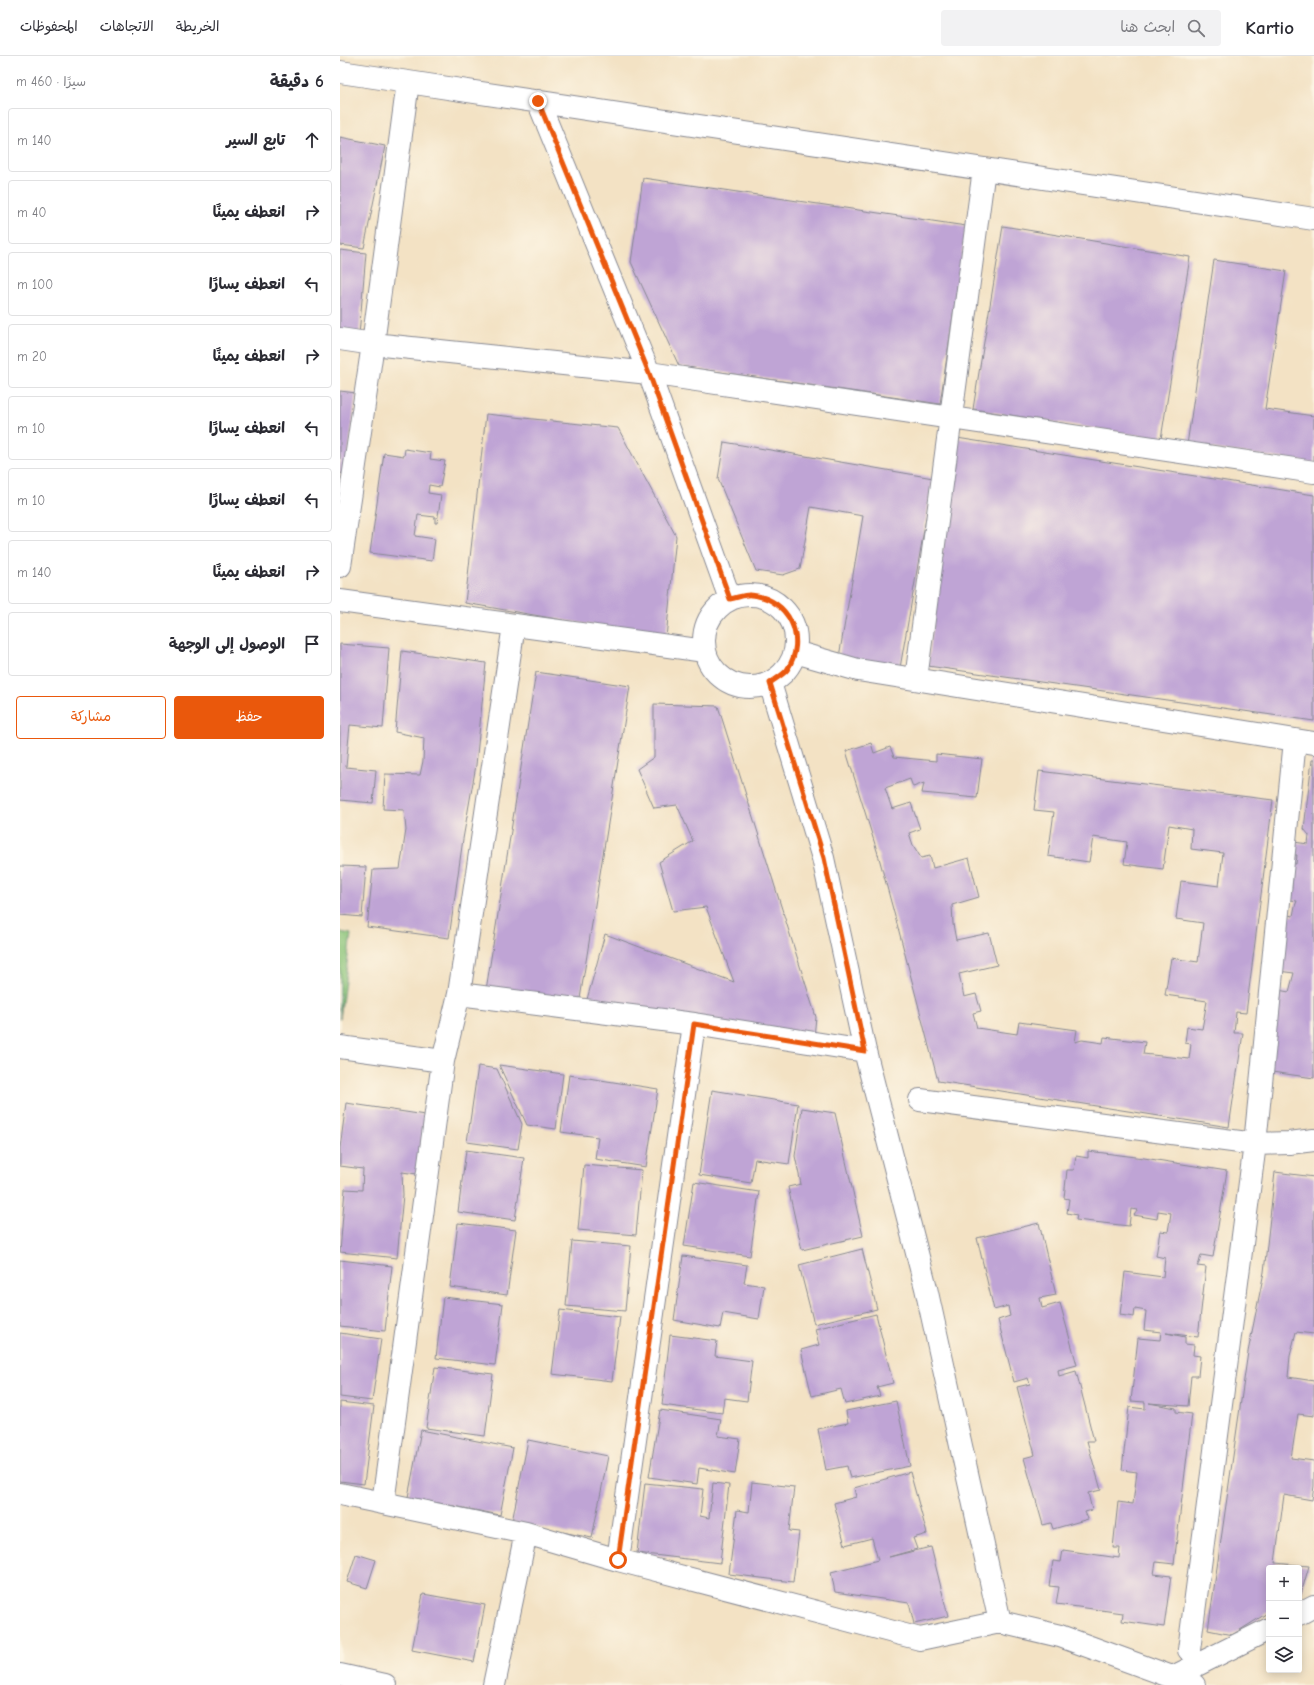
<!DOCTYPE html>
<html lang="ar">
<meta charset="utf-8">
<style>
:root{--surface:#fff;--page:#f2f2f3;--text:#2b2b33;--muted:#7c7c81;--line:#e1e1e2;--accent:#ea580c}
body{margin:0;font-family:"Comic Neue","Playpen Sans Arabic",sans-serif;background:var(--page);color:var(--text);direction:rtl}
.controls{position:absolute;right:12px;bottom:12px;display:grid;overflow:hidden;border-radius:4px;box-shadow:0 2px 10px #0003}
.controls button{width:36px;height:36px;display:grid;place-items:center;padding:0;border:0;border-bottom:1px solid var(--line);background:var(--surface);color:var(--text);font:20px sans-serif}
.stop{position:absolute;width:12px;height:12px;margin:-9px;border:3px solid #ea580c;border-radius:50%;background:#fff}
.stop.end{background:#ea580c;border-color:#fff;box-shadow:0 1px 4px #0008}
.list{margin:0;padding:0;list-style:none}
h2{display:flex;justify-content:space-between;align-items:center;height:52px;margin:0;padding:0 16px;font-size:17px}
h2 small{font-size:13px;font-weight:400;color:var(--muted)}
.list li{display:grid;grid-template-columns:26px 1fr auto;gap:12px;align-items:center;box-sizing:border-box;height:64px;margin:0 8px 8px;padding:0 8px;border:1px solid var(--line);border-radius:4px}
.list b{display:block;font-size:15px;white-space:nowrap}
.list em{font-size:13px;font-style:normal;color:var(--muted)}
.actions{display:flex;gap:8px;padding:12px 16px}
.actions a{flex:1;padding:9px 0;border:1px solid var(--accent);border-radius:4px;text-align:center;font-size:14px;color:var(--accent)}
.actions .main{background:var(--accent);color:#fff}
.icon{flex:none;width:22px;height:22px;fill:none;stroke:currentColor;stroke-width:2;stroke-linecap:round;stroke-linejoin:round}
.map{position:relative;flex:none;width:974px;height:1629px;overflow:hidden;direction:ltr}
header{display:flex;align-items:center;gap:24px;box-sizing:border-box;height:56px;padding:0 20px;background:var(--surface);border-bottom:1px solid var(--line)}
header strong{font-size:19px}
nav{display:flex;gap:22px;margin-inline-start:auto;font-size:14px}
.search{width:280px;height:36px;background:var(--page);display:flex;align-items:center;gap:10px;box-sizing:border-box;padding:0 14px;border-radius:4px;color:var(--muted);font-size:15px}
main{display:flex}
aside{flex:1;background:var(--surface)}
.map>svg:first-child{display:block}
</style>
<header>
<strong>Kartio</strong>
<div class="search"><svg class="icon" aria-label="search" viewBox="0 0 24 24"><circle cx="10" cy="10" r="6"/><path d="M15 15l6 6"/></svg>ابحث هنا</div>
<nav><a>الخريطة</a><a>الاتجاهات</a><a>المحفوظات</a></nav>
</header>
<main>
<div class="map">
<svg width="974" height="1629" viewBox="0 0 974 1629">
<rect width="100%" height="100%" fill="#fcf5e5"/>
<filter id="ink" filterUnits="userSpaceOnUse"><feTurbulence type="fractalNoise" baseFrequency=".025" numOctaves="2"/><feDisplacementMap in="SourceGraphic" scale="8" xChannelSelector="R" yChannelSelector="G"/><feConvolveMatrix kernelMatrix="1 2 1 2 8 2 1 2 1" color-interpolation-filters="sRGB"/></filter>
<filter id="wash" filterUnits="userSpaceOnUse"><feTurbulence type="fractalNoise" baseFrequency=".012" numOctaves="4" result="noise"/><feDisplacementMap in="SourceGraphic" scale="16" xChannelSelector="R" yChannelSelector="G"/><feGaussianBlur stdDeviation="0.9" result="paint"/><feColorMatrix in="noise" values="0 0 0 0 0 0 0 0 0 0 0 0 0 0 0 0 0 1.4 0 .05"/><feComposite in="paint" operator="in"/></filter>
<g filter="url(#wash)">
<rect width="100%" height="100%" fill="#f3e2c4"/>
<path fill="#8bc479" stroke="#537a6c" d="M0,876l11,2 -11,85z"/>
<g id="blocks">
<path fill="#bfa4d5" d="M0,81l45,9 -21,102 -24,-3z
M303,122l323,48 -26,178 -261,-38 -48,-104z
M663,170l187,31 -29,182 -188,-30z
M0,194l26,3 -7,82 -19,-2z
M874,204l72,11 -21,138 49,7v47l-127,-18z
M0,335l16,2 -10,81 -6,-1z
M146,358l132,14 58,108 -10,102 -201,-35z
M617,382l357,57v226l-386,-55z
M384,386l209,36 -33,190 -61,-11 24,-141 -52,-9 -11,62 -17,6 -27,-4 -38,-92z
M65,393l26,4 -1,6 15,2 -5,26 -11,-2 -1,8 13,2 -4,28h-2v-6l-17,-2 -3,21 20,3 -3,22 -62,-8 14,-100 20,3z
M0,588l49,4 -6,80 -33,-3 -4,42 30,3 -3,33 -33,-3z
M62,595l84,12 -10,102 -13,74 -14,99 -82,-11 6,-57 27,-1 6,-39 -2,-20 -21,-1 2,-35 35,1 3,-14 1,-23 -29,-6z
M196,616l94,14 -51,319 -93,-15z
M314,648l64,2 98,311 -2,20 -228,-34 19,-69 129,48 -28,-75 -33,4 -14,-49 34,-21 -16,-36 -23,3 -17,-39 17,-12z
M531,687l3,10 16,-6 4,10 42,4v-7l46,5 -5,39 -55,-5 2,-10 -11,4 -3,-8 -25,9 7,21 19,-6 9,26 -11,4 4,12 8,13 9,-2 3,12 36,-10 10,39 -27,8 1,19 3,16 33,-7 8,32 -38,9 5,23 12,-3 5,17 -8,2 4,15 40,6 2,-12 58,8 -2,12 7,-2 21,3 1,-6 41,5 -2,12 46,5 2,-15 -6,-1 2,-16 15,2 5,-28 -42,-6 6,-37 27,4 5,-39 -27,-4 5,-38 38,5 4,-33 -32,-4 1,-20 -23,-4 -6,44 -39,-5 3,-22 -34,-5 -4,25 -41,-6 6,-44 -20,-2 5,-39 234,29 -27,213 -10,-1 -1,12 -1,9h9l-14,94 -291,-46 -38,-146 -22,-81 -32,-103z
M972,704h2v318l-49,-7 13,-81 11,2 5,-19 -16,-2 10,-56 5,1 2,-10 2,-5 -7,-1 3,-22h-4l2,-15 5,1 1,-9h-5l2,-13 14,2 1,-9 -5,-6z
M0,810l26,1 -4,50 -22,-2z
M159,1009l64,9 -7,55 -29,-4z
M138,1010l19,3 25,55 -4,25 -51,-7z
M229,1019l89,14 -12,78 -51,-8 3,-22 -37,-5z
M372,1034l86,14 -9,60 -34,-5 -4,24 -52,-8z
M6,1047l79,12 -8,59 -15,-2 1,23 -6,63 -57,-6 5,-63 17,1 1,-21 -23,-3v-18z
M462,1052l33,5 28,123 -61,14 -14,-63 13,-3 -6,-28z
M126,1094l58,8 -9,62 -57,-8z
M748,1095l56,7 83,13 -14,86 -12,-2 -2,8 -2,3 9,1 -8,70 -32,-4 19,4v7l9,1 -1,10 7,1 -2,20h-7l-3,30 -39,-3 27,5v4l16,2 -18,150 -18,-2 -2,12 17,2 -7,51 -42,-6 1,-8 -67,-9 3,-17 -10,-1 4,-25 8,1 2,-12 56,8 1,-10h-7l5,-46 15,2 4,-32 -15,-2 7,-63 16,2v-7l-14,-1 7,-63 22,2 1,-8 -17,-2 2,-19 -11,-2 -1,8 -14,-2 5,-43 38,5 2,-19 -9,-2 4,-25 8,1 3,-19 -13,-2 -1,8 -23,-4 4,-5 -7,-1 -2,17 -53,-6 1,-5 -10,-2 2,-14 -5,-1 3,-28h7l2,-14 12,2z
M244,1109l58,5 -6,65 -58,-5z
M935,1116l39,5v157l-18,-2 -6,24 -2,21 26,4v35l-16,-2 -7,44 23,3v25l-2,14 -28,-5 -9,68 34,3 -10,35v-33h-30v44l-37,23 -24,-5 40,-278 16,-80z
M354,1126l65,10 -9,64 -66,-10z
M118,1167l58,7 -9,65 -57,-8z
M699,1167l17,72 -16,3 2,10 18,-5 17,62 -19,5 1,6 17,-5 18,70h-7l14,49 -13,3 4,17 -7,2 3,7 -35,10 -2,-6 -8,2 -19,-67 11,-3 -18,-68 13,-3 -2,-6 -14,4 -16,-62 12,-4 -2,-10 -14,4 -17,-72z
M232,1185l59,5 -6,65 -59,-5z
M522,1193l15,60 -63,15 -15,-59z
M343,1200l64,9 -3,18 20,3 -5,33 -36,-6 -3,15 -46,-8z
M0,1204l52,6 -7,65 -45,-5z
M103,1241l60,7 -8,61 -59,-7z
M220,1254l60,7 -8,64 -60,-7z
M536,1258l17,69 -16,4 3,9 -35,8 -4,-15 -29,7 -11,-46 18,-5 -4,-16z
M0,1277l41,6 -9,62 -32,-4z
M330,1279l47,6 -2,15 37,5 -5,40 -23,-3 -2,15 -60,-8z
M95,1311l58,7 -8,62 -59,-8z
M556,1345l14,65 -60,12 -3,-12 -21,4 -8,-41 30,-6 -2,-12z
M0,1346l34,4 -10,78 -24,-3z
M320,1354l61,9 -3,17 22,3 -5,35 -36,-6 -2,16 -48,-7z
M81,1374l92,18 -13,67 -92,-18z
M188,1384l80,16 -16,82 -80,-16z
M570,1416l17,62 -14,4 4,11 -28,8 42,-10 17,69 -34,8 -5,-21 -74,-11 -4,-20 47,-12 -6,-22 -27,7 -11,-42 22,-6 -2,-9z
M412,1426l42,5 -5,44 10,1 -6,50 -64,-8 8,-64 12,2z
M305,1427l58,6 -3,27 9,2 4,-35 16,2 -9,78 -83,-10z
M16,1498l20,6 -9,28 -20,-6z
M83,1538l62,11 -11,57 -62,-12z"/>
</g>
</g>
<g filter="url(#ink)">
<use href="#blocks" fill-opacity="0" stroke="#878891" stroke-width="1"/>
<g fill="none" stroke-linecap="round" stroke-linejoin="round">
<defs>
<path id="street" d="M0,16l68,10 -35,262 -33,222
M68,26l906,137
M198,45l111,272 81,226
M0,283l33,5 276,29 665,99
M364 585a46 46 0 1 1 92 0a46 46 0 1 1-92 0Z
M0,545l365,50
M455,596l63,18 456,73
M576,623l68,-510
M119,938l235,30 171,27
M0,991l103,14
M580,1044l335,44 34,-1 25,-3
M0,1438l186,39 92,27 302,79 80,-17 -74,-334 -61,-237 -42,-193 -53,-175
M43,1447l60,-442 16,-67 55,-369
M278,1504l76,-536
M959,1558l15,-8
M660,1566l60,14 134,49
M849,1594l66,-506 40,-404
M0,1619l45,10
M833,1621l96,-48
M154,1629l32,-152"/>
</defs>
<use href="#street" stroke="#878891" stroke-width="24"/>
<use href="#street" stroke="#fff" stroke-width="22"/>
</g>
</g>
<g fill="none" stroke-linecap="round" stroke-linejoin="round" filter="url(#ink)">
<path stroke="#ea580c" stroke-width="5" d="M198,45l111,272 81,226c7,-1 15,-5 21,-4 38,3 57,44 36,75 -4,5 -12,9 -17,13l54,175 41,193 -171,-27 -76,536"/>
</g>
</svg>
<div class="controls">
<button>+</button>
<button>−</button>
<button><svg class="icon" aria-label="layers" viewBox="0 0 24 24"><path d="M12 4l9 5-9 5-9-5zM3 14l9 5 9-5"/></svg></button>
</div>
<div class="stop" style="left:278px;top:1504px"></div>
<div class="stop end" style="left:198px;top:45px"></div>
</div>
<aside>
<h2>6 دقيقة<small>سيرًا · 460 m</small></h2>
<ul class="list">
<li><svg class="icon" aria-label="ahead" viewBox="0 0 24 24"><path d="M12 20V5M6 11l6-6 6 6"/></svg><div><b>تابع السير</b></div><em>140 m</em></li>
<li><svg class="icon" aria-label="right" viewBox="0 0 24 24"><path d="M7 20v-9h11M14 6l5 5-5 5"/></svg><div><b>انعطف يمينًا</b></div><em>40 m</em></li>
<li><svg class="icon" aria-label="left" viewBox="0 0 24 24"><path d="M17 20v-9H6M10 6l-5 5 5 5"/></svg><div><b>انعطف يسارًا</b></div><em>100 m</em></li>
<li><svg class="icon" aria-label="right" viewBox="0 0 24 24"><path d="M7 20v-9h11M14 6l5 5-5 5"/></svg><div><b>انعطف يمينًا</b></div><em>20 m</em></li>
<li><svg class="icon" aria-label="left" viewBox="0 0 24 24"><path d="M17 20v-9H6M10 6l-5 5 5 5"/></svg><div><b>انعطف يسارًا</b></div><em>10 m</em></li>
<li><svg class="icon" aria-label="left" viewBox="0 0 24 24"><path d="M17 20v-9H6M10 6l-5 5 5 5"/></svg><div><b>انعطف يسارًا</b></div><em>10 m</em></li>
<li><svg class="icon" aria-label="right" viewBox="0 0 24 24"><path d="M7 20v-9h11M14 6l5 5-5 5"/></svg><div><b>انعطف يمينًا</b></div><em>140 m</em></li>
<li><svg class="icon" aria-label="arrive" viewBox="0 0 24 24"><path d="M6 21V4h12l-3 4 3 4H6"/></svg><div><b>الوصول إلى الوجهة</b></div></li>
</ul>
<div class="actions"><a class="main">حفظ</a><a>مشاركة</a></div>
</aside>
</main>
